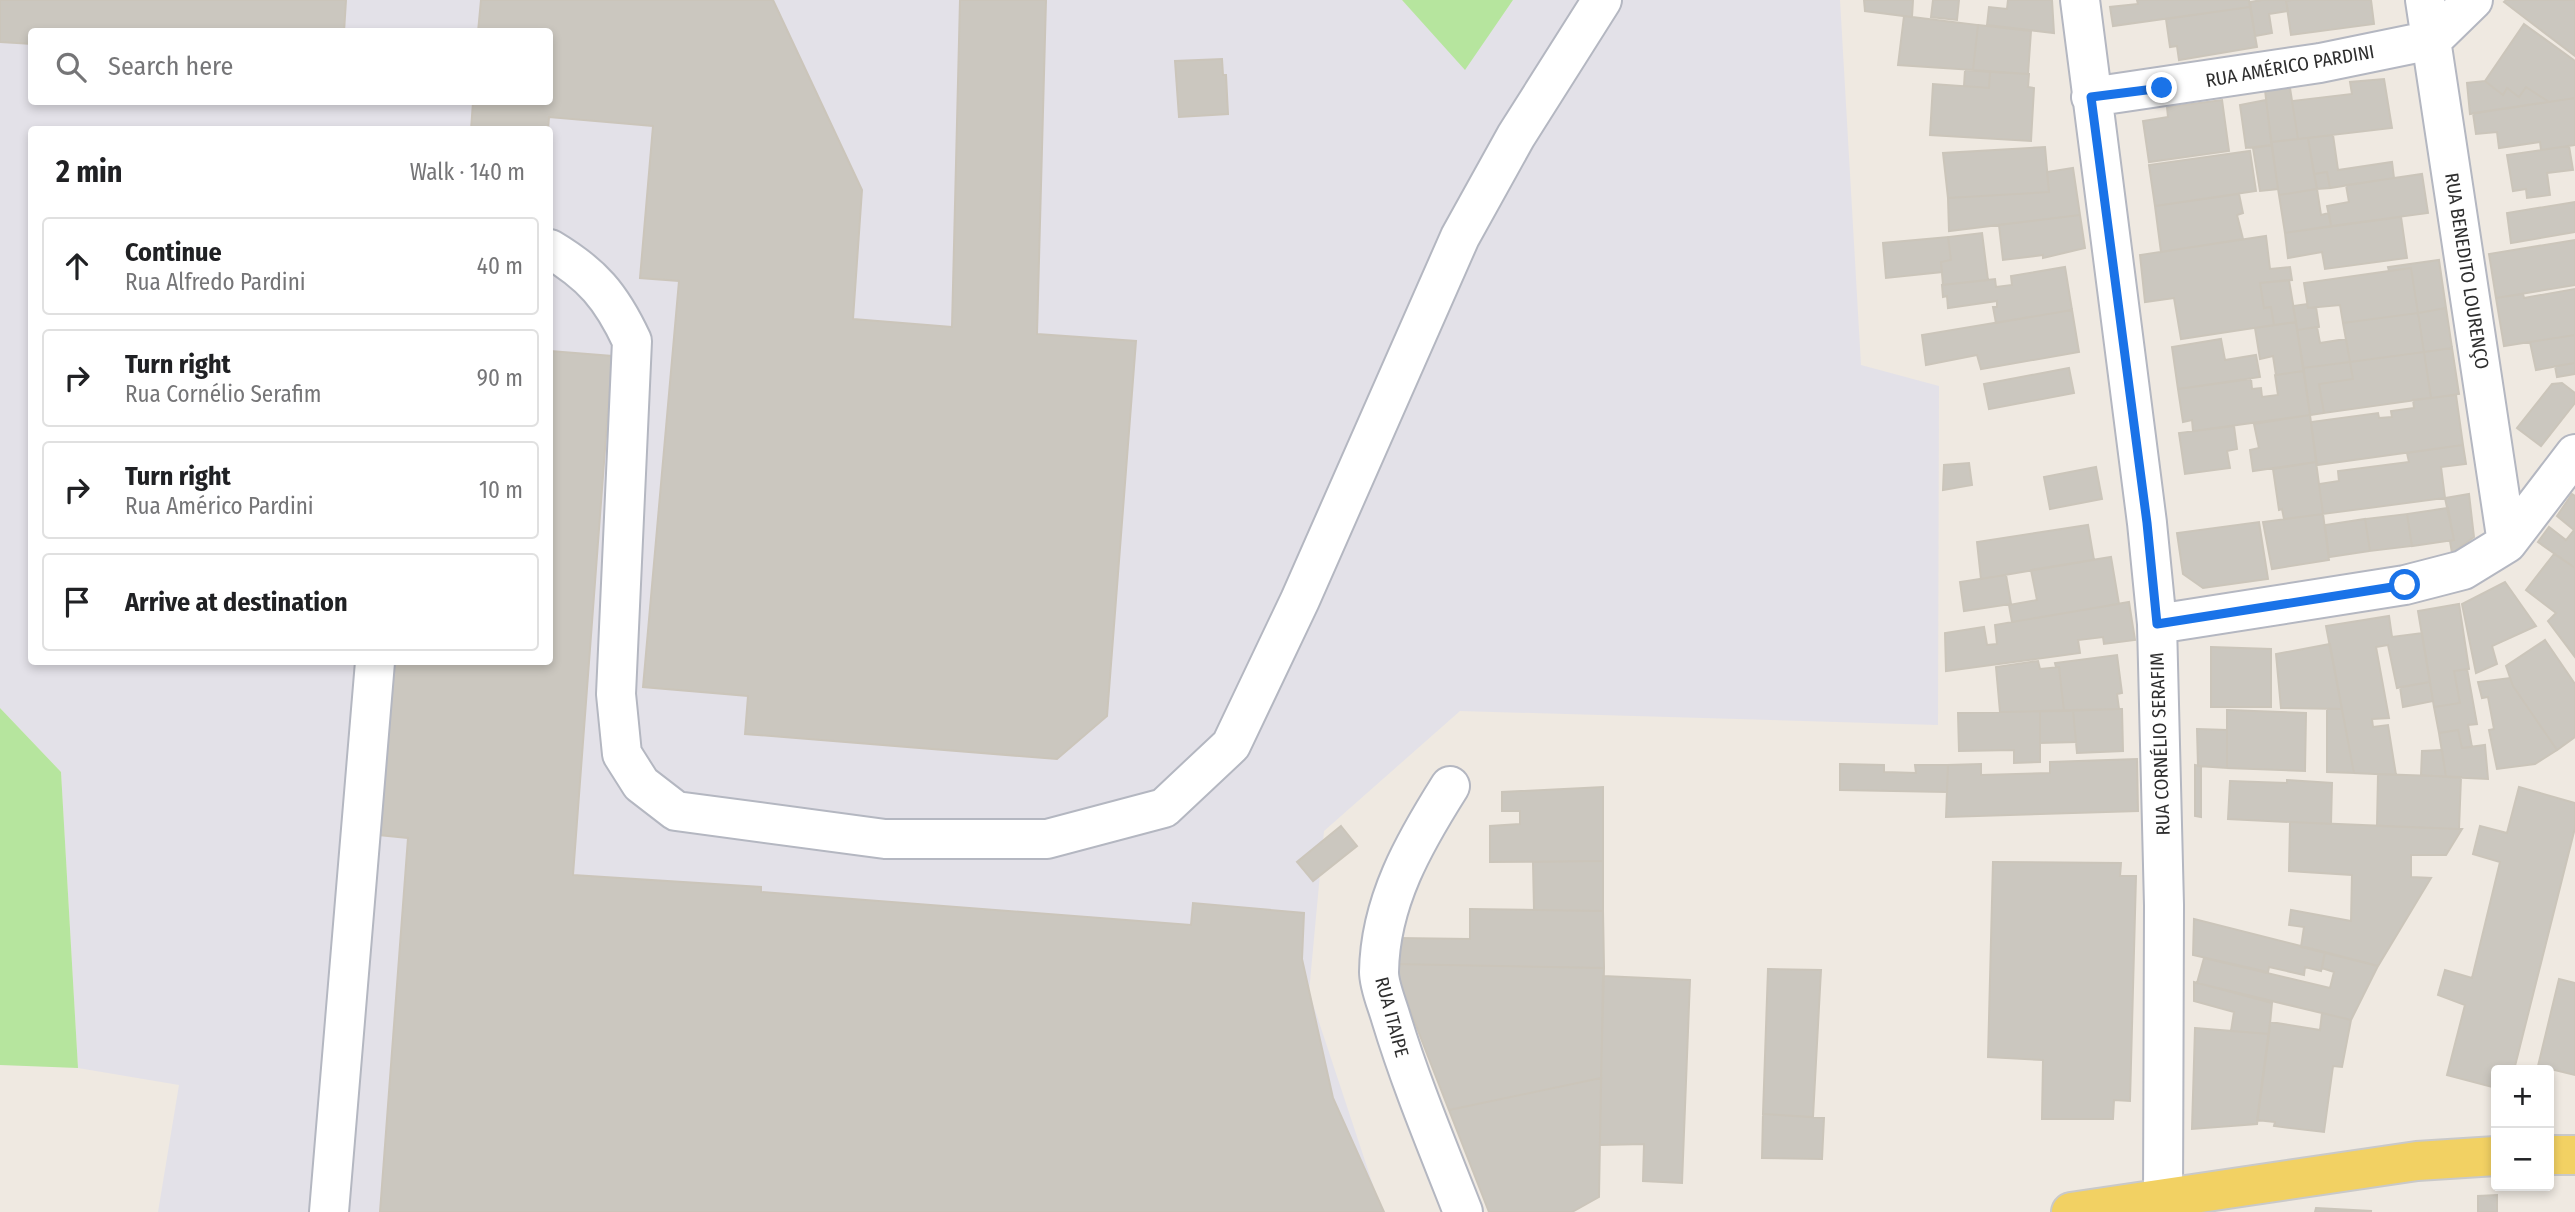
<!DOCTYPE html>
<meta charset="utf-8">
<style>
:root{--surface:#fff;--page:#f2f2f2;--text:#202124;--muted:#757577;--line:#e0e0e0}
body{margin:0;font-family:"Fira Sans Condensed",sans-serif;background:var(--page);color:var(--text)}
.controls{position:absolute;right:21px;bottom:21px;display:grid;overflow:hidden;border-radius:7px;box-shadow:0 4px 10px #0003}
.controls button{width:63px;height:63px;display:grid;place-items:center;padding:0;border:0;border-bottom:2px solid var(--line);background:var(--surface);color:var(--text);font:35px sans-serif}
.stop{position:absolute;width:21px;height:21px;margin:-16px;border:5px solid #1a73e8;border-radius:50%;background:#fff}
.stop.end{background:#1a73e8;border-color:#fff;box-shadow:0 2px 7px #0008}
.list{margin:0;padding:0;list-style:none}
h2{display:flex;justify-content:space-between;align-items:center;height:91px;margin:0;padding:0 28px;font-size:30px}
h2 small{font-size:23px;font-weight:400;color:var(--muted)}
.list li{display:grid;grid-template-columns:46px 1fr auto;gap:21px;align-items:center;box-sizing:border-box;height:98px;margin:0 14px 14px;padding:0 14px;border:2px solid var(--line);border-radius:7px}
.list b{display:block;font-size:26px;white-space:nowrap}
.list p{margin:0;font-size:23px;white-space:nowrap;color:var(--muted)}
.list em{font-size:23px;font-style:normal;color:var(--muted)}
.icon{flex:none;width:38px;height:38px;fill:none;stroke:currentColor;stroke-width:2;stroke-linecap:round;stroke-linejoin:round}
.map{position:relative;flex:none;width:2575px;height:1212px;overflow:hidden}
.search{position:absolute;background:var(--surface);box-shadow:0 4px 10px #0003;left:28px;top:28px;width:525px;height:77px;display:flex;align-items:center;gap:18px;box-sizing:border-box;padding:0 24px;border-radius:7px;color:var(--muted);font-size:26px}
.panel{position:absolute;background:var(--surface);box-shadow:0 4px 10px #0003;left:28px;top:126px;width:525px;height:539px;border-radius:7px}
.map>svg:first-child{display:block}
</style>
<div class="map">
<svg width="2575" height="1212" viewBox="0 0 2575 1212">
<rect width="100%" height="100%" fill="#efe9e1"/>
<path fill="#e3e1e8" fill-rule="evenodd" d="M0,0h1402l63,69 48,-69h327l21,365 78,21 -1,339 -478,-14 -136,120 -15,161 73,220h-1224l21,-127 -101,-17 -17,-296 -61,-64zM32,32h518v70h-518zM32,130h518v532h-518z"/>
<path fill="#b6e59e" d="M1402,0h111l-48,70z
M0,708l61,64 17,296 -78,-3z"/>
<path fill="#cbc7bf" stroke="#cbc5ba" stroke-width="2" d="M0,0h346l-2,32h-312v12l-32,-2z
M481,0h292l89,190 -9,129 99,8 8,-327h86l-9,334 99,7 -29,375 -50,43 -312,-25 3,-38 -105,-9 36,-406 -39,-3 13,-152 -104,-9 -1,13h-77l2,-28h77v-70h-72z
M1864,0h49l-1,17 -47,-6z
M1933,0h26l-2,20 -26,-3z
M2008,0h44l2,33 -67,-8 2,-18 18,2z
M2137,0h112l1,7 -137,19 -3,-19 28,-3z
M2262,0h24l2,11 -19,3 3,19 -17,3 -5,-34z
M2292,0h79l3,24 -83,11 -5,-34z
M2506,0h69v56l-71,-54z
M2250,7l7,40 -78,13 -2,-14 -7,1 -4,-28z
M1904,16l74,9 -5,45 -75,-5z
M2524,24l51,37v37l-26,4 -23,-15 -7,10 -12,-9 -4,7 -18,-14z
M1978,25l53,6 -3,43 -55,-4z
M1222,59l1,16h3l2,39 -49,3 -4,-56z
M1965,70l25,2 -1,16 -25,-2z
M1990,72l39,2 -1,13 6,1 -3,53 -101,-6 3,-51 56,4z
M2384,79l8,49 -94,11 -6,-38 60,-7 -2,-12z
M2485,81l18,14 4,-7 12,9 7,-10 23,15 -79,12 -3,-31z
M2290,88l8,51 -27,3 -6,-52z
M2575,98v47l-34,5 -1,-8 -41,6 -2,-16 -21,2 -3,-21z
M2222,100l7,51 -80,11 -6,-41 25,-4 -1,-10z
M2266,100l6,45 -26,3 -6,-43z
M2333,135l5,35 54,-8 2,16 -64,10 -3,-16 -13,2 -6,-36z
M2308,138l9,51 -38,6 -8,-53z
M2272,145l6,44 -18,2 -7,-43z
M2569,146l4,24 -26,3 3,22 -23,3 -1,-9 -13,2 -6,-36z
M2045,147l4,45 -101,6 -5,-45z
M2250,151l6,40 -101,15 -6,-41z
M2073,168l7,47 -131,16 -1,-33 101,-6 -2,-20z
M2327,172l3,16 -13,1 -3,-15z
M2422,174l6,39 -97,13 -4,-20 22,-4 -3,-17z
M2317,189l4,26 8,-2 2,13 -46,7 -6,-38z
M2239,194l4,19 -6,2 6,24 -82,13 -6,-46z
M2575,202v30l-64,11 -4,-30z
M2080,215l5,33 -42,10v-3l-40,5 -4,-35z
M2401,217l6,41 -82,11 -3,-17 -34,6 -3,-25z
M1982,233l6,47 -45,5 -2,-23 10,-2 -3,-23z
M2266,236l4,33 20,-2 2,13 -32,3 4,25 7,-1 3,18 -93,14 -7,-41 -29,4 -5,-47z
M1948,237l3,23 -10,2 1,10 -56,6 -3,-35z
M2575,240v45l-79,13 -7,-44z
M2439,260l7,48 -28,5 -7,-45 -22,3 -1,-4z
M2065,267l7,43 -76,13 -3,-16h4v-6l-49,7 -1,-12 -4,1 -1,-12 53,-6 1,8 16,-2 -1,-9z
M2411,268l7,45 -75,10 -3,-18 -32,3 -4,-25z
M2289,280l7,42 -22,3 -3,-18 -7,1 -4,-25z
M2575,289v46l-71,11 -8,-48 27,-4 1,4z
M2307,304l1,4 8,-1 3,20 -22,3 -4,-24z
M2446,308l6,40 -28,4 -6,-39z
M2072,310l7,42 -98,17 -4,-14 -51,10 -4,-30z
M2418,313l6,39 -74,10 -7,-39z
M2296,322l8,49 -28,4 -3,-19 -13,3 -5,-31z
M2317,327l3,16 26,-4 4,23 -47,6 -6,-38z
M2575,335v28l-39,7 -6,-28z
M2221,339l4,21 31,-5 4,22 -82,12 -6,-42z
M2452,348l7,46 -28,4 -7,-46z
M550,351l62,5 -39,519 188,12v5l430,33 2,-22 111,10 -2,46 31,139 51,114h-1004l28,-374 -29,-3 8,-171h34v-2h129z
M2424,352l7,46 -107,15 -5,-29 34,-5 -3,-17z
M2350,362l3,17 -34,5 5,29 -14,2 -7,-47z
M2575,363v11l-18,3 -2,-11z
M2069,368l5,25 -85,16 -5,-25z
M2304,371l6,44 -117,16 -1,-11 -9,2 -5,-33 73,-10 1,10 9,-1 1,9 16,-2 -3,-20z
M2562,383l13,10v10l-34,43 -24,-18 35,-44z
M2456,395l7,50 -146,20 -6,-43 67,-9 1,5 13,-1 -1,-6 23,-3 -1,-8z
M2310,415l6,47 -63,9 -3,-21 9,-2 -5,-24z
M2234,426l3,23 -10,2 3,17 -45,6 -6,-41z
M2463,445l3,19 -25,3 4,31 -122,16 -4,-30 20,-3 -1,-10 71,-9 -2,-9z
M2316,462l7,52 -39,5 -2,-10 -3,1 -6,-41z
M1969,463l3,22 -29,5 1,-25z
M2096,467l6,32 -52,10 -6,-32z
M2469,494l5,43 -22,16 -2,-12 4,-1 -9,-42z
M2572,494l3,2v72l-37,-26 11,-15 17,13 8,-10 -17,-14z
M2448,508l6,32 -42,6 -5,-32z
M2323,514l6,46 -57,9 -9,-47z
M2407,514l5,32 -42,5 -5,-32z
M2365,519l5,32 -41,6 -4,-32z
M2259,522l9,57 -65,9 -20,-14 -6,-41z
M2088,525l6,35 -113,19 -4,-37z
M2554,554l21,14v89l-27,-36 8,-8 -30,-23z
M2111,557l8,47 -107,18 -3,-17 28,-5 -6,-30z
M2006,575l5,29 -47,7 -4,-29z
M2505,582l31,44 -44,20 5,18 -21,9 -14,-69z
M2129,602l6,38 -31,4 -1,-7 -25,3 2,13 -134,18 -1,-38 39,-6 3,18 10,-1 -2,-19z
M2459,604l10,65 -15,2 6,32 -26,4 -16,-96z
M2389,616l3,21 30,-4 8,49 -33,6 -9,-43 -12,2 13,71 -17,1 1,8 15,-2 8,50 -42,-2 -28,-147z
M2545,640l30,44v53l-18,13 -44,-64 -7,-20z
M2330,644l12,65 -61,-1 -5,-54z
M2211,647l60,2v58h-60z
M2117,655l5,38 -5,1 2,15 -55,2 -5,-44h-3l-1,-4z
M2038,661l2,8 19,-2 5,44 -64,1 -4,-45z
M2467,669l10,55 -9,1 4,22 -10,1 -4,-18 -19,3 -5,-26 26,-4 -6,-32z
M2510,678l3,8 44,64 -22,14 -38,5 -8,-39 5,-1 -6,-32 -6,1 -4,-16z
M2430,682l3,19 -30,6 -3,-20z
M2119,709h3l1,42 -46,2 -4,-43z
M2327,709h15l12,64 -27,-1z
M2073,710l3,32 -36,1v-32z
M2227,710l79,3 -1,58 -78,-3z
M2040,711v51l-26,1v-13l-55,1 -1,-38z
M2197,729l30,1v38l-29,-2z
M2458,730l4,18 23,-3 3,34 -42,-2 -7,-44z
M2442,750l4,27 -25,-2 1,-24z
M2137,759l1,52 -192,6 2,-52 33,-1v11l69,-2v-11z
M1840,764l44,1v7l32,1 -1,-8h33l-1,27 -107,-2z
M2195,765l6,1v51l-6,-1z
M2378,774l83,3 -2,52 -82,-3z
M2287,780l45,3 -1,41 -103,-5 2,-38 57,2z
M1603,787v74l-113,1v-36l30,-2v-13h-18v-19z
M2519,787l56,16v25l-61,242h-18v18l-49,-13 18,-70 -27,-10 7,-25 27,8 28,-116 -27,-8 7,-28 27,7z
M2290,822l169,7h3l-16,26h-35v22l20,1 -53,88 -77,-19 3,-20 -15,-2 2,-15 60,11 1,-46 -63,-4z
M1341,826l16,20 -44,35 -16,-19z
M1603,861v50l-69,-1 -1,-48z
M1993,862l128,1 -1,13h16l-6,225 -16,-1 -1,19h-71l1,-59 -55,-3z
M1470,909l133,2 1,57 -212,-4 6,-26 72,1z
M2194,919l131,33 -4,19 -16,-4 -1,8 -35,-8 -1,5 -75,-17z
M2325,952l53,14 -27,54 -154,-37 7,-25 126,30 4,-16 -12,-4z
M1392,964l212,4 -3,110 -152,32z
M1768,969l53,1 -8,147 -50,-3z
M1603,976l87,4 -8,203 -39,-2 1,-37 -44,1z
M2559,979l16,4v92l-37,-9z
M2194,982l78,21 -3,31 -38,-3 3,-19 -40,-11z
M2322,1013l29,7 -9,47 -9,-1 -9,66 -50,-6 1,-4 -18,-2 13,-98 50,8z
M2195,1028l74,6 -12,90 -65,5z
M1601,1078l-2,119 -27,15h-83l-40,-102z
M1763,1114l61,4 -2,41 -60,-1z
M2497,1195v17h-19v-16z
M2316,1208l56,3 -57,1z"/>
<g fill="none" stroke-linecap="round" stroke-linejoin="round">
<defs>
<path id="minor" d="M2080,0l67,523 10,101 7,281 -1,294
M2425,0l82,543
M2091,97l229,-34 112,-23 41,-40
M550,249c42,25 61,47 82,92l-16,353 6,60 19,30 35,27 209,28h162l117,-31 67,-63 69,-145 160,-363 56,-101 86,-136
M2157,624l248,-39 58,-15 44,-27 68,-89
M1450,786c-36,57 -70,116 -71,186 0,14 8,32 12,46 20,66 47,130 72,194
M329,1212l46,-550"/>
<path id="major" d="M2549,1155h26
M2071,1212l346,-51 79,-5"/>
</defs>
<use href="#minor" stroke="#b4b7c1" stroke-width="42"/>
<use href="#major" stroke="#c9c9c9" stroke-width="42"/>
<use href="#minor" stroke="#fff" stroke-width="38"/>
<use href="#major" stroke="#f2d163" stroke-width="38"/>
</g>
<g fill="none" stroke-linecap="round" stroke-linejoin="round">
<path stroke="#1a73e8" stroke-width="9" d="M2162,88l-71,9 56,426 10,101 248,-39"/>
</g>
<g text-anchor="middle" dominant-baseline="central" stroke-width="7" stroke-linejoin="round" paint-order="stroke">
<g font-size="19" fill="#2e2e2e" stroke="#fff">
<text transform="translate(2290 66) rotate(-10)">RUA AMÉRICO PARDINI</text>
<text transform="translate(2467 271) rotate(81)">RUA BENEDITO LOURENÇO</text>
<text transform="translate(2160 744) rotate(-92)">RUA CORNÉLIO SERAFIM</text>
<text transform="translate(1392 1017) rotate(75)">RUA ITAIPE</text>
</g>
</g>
</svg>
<div class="controls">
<button>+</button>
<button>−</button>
</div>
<div class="stop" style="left:2405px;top:585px"></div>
<div class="stop end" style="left:2162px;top:88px"></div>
<div class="search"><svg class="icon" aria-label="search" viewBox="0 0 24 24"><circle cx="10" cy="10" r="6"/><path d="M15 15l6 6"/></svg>Search here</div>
<section class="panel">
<h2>2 min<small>Walk · 140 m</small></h2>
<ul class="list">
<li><svg class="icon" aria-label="ahead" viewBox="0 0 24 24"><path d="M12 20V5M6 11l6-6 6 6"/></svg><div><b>Continue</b><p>Rua Alfredo Pardini</p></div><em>40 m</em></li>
<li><svg class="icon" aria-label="right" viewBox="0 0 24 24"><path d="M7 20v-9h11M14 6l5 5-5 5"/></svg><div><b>Turn right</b><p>Rua Cornélio Serafim</p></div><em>90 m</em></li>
<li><svg class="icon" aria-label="right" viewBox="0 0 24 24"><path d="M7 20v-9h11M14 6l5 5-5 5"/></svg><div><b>Turn right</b><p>Rua Américo Pardini</p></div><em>10 m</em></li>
<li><svg class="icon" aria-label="arrive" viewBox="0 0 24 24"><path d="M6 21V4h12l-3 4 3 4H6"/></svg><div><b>Arrive at destination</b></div></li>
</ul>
</section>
</div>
